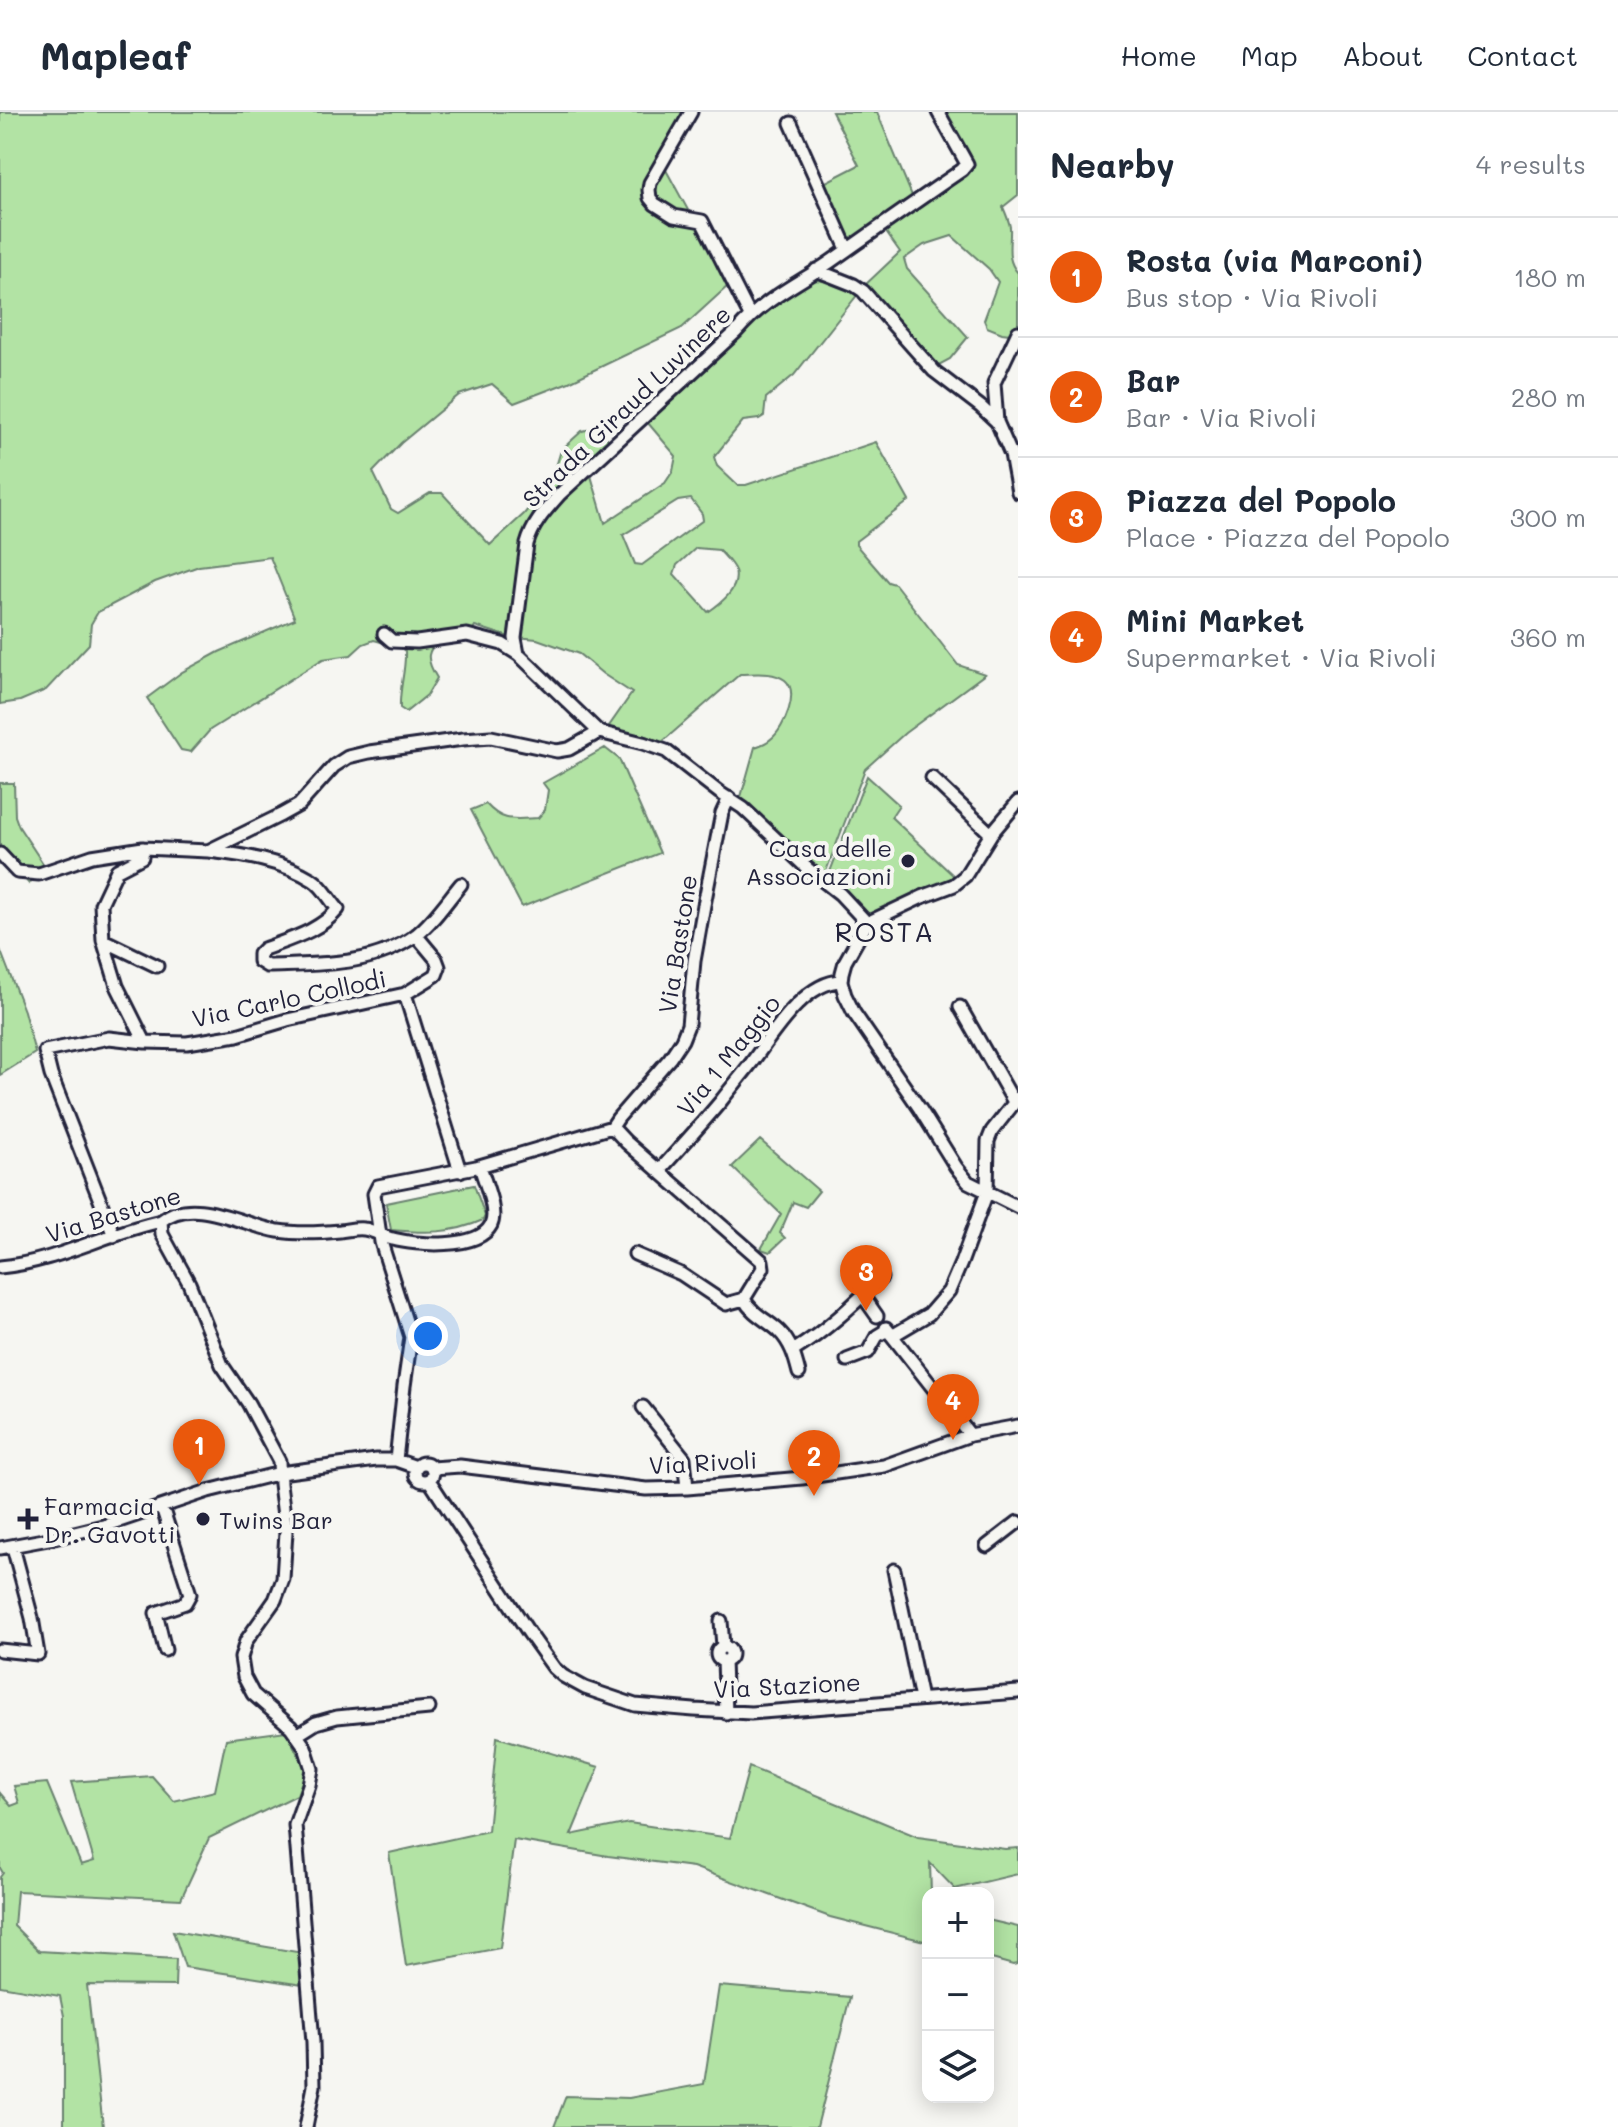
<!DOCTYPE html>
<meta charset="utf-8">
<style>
:root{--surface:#fff;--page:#f6f6f7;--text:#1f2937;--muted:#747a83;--line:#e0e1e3;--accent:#ea580c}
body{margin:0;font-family:Mali,sans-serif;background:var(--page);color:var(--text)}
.controls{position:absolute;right:24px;bottom:24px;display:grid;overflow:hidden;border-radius:16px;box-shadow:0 4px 20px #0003}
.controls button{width:72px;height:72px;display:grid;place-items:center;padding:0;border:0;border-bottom:2px solid var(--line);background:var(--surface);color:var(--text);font:40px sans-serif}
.you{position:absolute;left:428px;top:1224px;width:28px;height:28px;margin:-20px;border:6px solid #fff;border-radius:50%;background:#1a73e8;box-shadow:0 0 0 12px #1a73e833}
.badge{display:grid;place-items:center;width:52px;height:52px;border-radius:50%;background:var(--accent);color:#fff;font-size:26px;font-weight:700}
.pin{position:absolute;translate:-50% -66px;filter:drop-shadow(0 2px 4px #0008)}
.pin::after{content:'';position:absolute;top:42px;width:28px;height:24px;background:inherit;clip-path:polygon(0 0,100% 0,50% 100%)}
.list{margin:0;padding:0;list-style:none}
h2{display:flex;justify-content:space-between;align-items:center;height:104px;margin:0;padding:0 32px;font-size:34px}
h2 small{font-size:26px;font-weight:400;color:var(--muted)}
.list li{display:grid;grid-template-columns:52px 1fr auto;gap:24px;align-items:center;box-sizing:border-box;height:120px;padding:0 32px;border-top:2px solid var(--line)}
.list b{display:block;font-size:30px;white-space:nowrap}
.list p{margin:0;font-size:26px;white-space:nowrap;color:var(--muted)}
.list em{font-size:26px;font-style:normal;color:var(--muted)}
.icon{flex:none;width:44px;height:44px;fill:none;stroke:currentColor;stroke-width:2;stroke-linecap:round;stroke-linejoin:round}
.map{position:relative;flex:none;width:1018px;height:2015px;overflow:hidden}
header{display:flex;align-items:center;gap:48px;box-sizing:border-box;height:112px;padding:0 40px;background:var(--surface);border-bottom:2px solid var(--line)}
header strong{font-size:38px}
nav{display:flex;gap:44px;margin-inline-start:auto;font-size:28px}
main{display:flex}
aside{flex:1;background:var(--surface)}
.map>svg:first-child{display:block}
</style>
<header>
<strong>Mapleaf</strong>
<nav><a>Home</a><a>Map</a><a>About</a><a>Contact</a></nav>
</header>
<main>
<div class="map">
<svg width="1018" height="2015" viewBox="0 0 1018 2015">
<rect width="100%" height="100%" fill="#f6f6f2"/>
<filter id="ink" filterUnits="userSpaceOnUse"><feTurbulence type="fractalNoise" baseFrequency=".0125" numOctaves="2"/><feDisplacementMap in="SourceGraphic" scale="16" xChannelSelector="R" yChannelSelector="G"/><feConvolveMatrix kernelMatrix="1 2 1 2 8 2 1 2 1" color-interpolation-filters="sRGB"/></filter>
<g filter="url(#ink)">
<path fill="#b2e3a4" stroke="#6a8270" stroke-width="2" fill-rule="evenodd" d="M0,0h687l-27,47 69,126 -47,43 -113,54 -55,21 -22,-19 -33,11 -58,48 -28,29 18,37 7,4 32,-20h12l48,52 34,-31 28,-34 9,-30 21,-19 14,-3 14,13 -23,21 18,61 60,-40 8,-12 3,-15 -28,-33 59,-54 54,-57 51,-32 15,1 31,13 -64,81 -28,23 -2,18 -5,3 -16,2 -29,36 3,9 20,19h9l130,-43 33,59 -53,40v4l32,37 7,2 63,81 27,9 -80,59 -40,36 -40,105 -84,-77 14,-50c6,-2 12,-4 17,-9 12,-10 28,-46 13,-58 -12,-9 -31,-6 -45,-6l-79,69 -54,-14 25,-36 -29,-19 -24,-20 -42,-15 -31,-3 -31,-10 -3,5 -30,3c-15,18 -18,23 -5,44l-10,17 -21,17 -6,-4c-1,-20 6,-37 5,-57l-6,-4 -25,-7 -11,4 -12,11 -28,4 -113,71 -19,22 -10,-2 -34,-52 35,-26 37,-20 76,-33 -25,-62 -71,9 -44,16 -57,30 -7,12 -2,20 -43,46 -26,11 -20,3zM691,387l11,15 1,6 -61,45 -7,-1 -12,-29 55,-34zM696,436l23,2c5,6 14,14 16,21 5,18 -14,32 -27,41l-34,-38 3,-9z
M832,0h45l36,86 -65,43 -26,-57 37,-19z
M942,0h76v83l-15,12c3,7 6,14 7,20 1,17 -5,32 8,46v62l-16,-2 -15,-6 -3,-7 14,-38 -9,-13 -37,-33 -28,9 -20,14 3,10 61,68 -18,22 -15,8 -70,-82 35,-33 -17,-24 90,-62z
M605,636l14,11 41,94 -138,54 -51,-97 15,-6c17,19 28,15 52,14l7,-8 3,-20 -5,-7z
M867,664l32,29 -8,12 64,60 -83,43 -44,-43z
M0,671h14l1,33 4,11 25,38 -15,19 -29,-34z
M0,837l24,62 11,42 -35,22z
M760,1028l59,51 -13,16 -13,-5 -13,31 5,5 -15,14 -9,-3 20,-35 -49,-47z
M474,1073l11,31 -2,4c-31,14 -59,13 -92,10l-5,-27z
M286,1619l20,39 -9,25 -88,43 -28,61 -164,-8 -3,35 25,25 137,8 -1,27 -88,-1 16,142h-39v-111l-4,-20 -60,-10v-109l3,-4 -3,-5v-75l11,13 8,-3 -5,-17 33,-3 34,82 13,-4 -23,-79 81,-6 22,25 41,-10 11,-52z
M497,1625l102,30 -28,68 58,-12 101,15 19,-71 169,70 87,12 13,-1v26l-63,15 -25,-26 1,30h-3v49l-98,-25 -137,-50 -85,-11 -94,-16 -14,108 -94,18 -17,-113 99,-22z
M988,1808l30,7v37l-5,1 -25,-7z
M173,1819l130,22v32l-118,-18z
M719,1874l131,11 -33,130h-263l12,-31 63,2 75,-14z"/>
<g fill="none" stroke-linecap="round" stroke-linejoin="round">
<defs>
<path id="minor" d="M691,0l-41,71 -1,7 1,8 5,6 19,12 28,5 48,95
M791,11l56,126
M816,158l38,15 9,6 71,80 47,36 16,15
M1018,220l-24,51 3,39 14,32 7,38
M384,522l8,7 25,1 50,-7 35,9 16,10 81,78 44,11 23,8 54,42 23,15 65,61 32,25 27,29
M518,542l-3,-16 12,-94c6,-21 19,-34 33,-50l176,-162c29,-34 59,-46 94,-70 44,-31 88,-62 132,-92l5,-6 -29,-52
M932,666l59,56
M143,736l-1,9 -25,13 -16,34 2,36 14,46 28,56
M209,739c34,4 74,10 104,29 10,6 17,20 25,29 -18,22 -48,30 -74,40l-5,5v7l8,5c51,-2 105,1 149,-31 17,-13 31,-34 45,-51
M0,742l17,18 22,2 53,-18 51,-8 65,3 73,-36 18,-10 35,-39 14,-9 21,-5 94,-13 28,-2 66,14 12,-2 30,-17
M867,811l-22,39 -3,11 -1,8 4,14 9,18 66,96 36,58 12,15 50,25
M867,811l55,-26 32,-12 11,-9 26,-42 27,-32
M103,828l54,26
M405,882l55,177
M960,895l54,95
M612,1015l14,15 136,119 1,7 -19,31c8,15 23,21 35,32 12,12 16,26 20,42
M659,1059c21,-23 42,-46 62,-70 10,-13 21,-26 31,-39 20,-27 52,-80 89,-81
M161,1109l1,13 27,49 33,82 26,38 31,58 1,23 6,48 -3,47 -8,21 -29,41 -5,17 3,19 9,17 38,33 14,20 7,22 -3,16 -14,40 18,217 1,44 -8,41
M114,1124l-63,-161 -6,-24 64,-13 36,4 42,1 50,-8 50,-15 118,-26 31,-19 3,-8 -3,-8 -20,-24
M635,1142l46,20 45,30 18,-5
M0,1155c56,-5 106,-34 161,-46 32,-27 83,5 117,10 20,3 42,2 62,0 8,-1 16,-3 24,-2 10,1 19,8 29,10 22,6 85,11 98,-14 7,-14 -7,-44 -11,-59
M863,1184l14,20
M886,1216l84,107
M892,1224l37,-22 20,-23 12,-28 26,-71 1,-51 4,-10 26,-33
M793,1239c33,-20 61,-47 88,-73
M847,1248l21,-8 9,-16 10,-6
M643,1295l41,51 3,30
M396,1348l8,-74 7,-49 -30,-95 -7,-48 4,-8 98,-19 136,-40 6,-9 52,-60 12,-18 6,-15 6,-64 10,-56 18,-92 7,-15
M415 1360a9 9 0 1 1 18 0a9 9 0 1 1-18 0Z
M432,1356l28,-2 186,23 41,-1 115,-10 82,-12 86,-31 48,-9
M429,1368l100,153 25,35 9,8 22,12 50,17 59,5 57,3 267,-21
M162,1395l28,87 -5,9 -29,10 9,37
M987,1434l31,-24
M0,1436l54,-10 53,-13 101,-34 72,-18 96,-13h20l20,7
M894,1458l27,129
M721,1509l2,25
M717 1542a7 7 0 1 1 14 0a7 7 0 1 1-14 0Z
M0,1538l38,4 -6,-36 -19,-71
M724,1549l2,52
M297,1623l19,-12 21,-6 92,-9"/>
</defs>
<use href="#minor" stroke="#22223b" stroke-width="17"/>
<use href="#minor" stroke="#f6f6f2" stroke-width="11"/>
</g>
</g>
<g fill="#22223b" stroke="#f6f6f2" stroke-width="3">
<circle cx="908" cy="749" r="8"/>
<path d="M24 1395h8v8h8v8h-8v8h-8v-8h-8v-8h8z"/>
<circle cx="203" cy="1407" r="8"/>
</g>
<g text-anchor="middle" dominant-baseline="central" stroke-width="8" stroke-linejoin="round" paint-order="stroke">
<g font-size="24" fill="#22223b" stroke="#f6f6f2">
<text transform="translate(626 294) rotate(-44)">Strada Giraud Luvinere</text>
<text transform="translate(677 832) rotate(-81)">Via Bastone</text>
<text transform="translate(289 886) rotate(-12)">Via Carlo Collodi</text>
<text transform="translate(728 943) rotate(-51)">Via 1 Maggio</text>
<text transform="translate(113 1102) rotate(-17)">Via Bastone</text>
<text transform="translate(703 1350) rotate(-3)">Via Rivoli</text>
<text transform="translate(787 1573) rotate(-3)">Via Stazione</text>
</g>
<g font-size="24" fill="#22223b" stroke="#f6f6f2" text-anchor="start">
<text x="892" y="735" text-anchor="end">Casa delle<tspan x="892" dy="28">Associazioni</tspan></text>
<text x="44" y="1393">Farmacia<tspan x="44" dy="28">Dr. Gavotti</tspan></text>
<text x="219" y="1407">Twins Bar</text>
</g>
<g font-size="28" letter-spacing="2" fill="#22223b" stroke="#f6f6f2">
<text x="885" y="819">ROSTA</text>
</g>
</g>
</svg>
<div class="controls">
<button>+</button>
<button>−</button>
<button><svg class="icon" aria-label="layers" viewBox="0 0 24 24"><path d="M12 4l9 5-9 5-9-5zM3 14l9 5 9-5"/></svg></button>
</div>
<div class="you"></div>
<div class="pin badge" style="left:199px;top:1373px">1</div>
<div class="pin badge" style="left:814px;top:1384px">2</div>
<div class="pin badge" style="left:866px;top:1199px">3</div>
<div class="pin badge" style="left:953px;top:1328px">4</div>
</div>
<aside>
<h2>Nearby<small>4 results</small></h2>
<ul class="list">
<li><span class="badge">1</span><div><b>Rosta (via Marconi)</b><p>Bus stop · Via Rivoli</p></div><em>180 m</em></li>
<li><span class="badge">2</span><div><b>Bar</b><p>Bar · Via Rivoli</p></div><em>280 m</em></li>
<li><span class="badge">3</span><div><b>Piazza del Popolo</b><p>Place · Piazza del Popolo</p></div><em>300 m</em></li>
<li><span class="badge">4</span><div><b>Mini Market</b><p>Supermarket · Via Rivoli</p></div><em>360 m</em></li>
</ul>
</aside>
</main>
